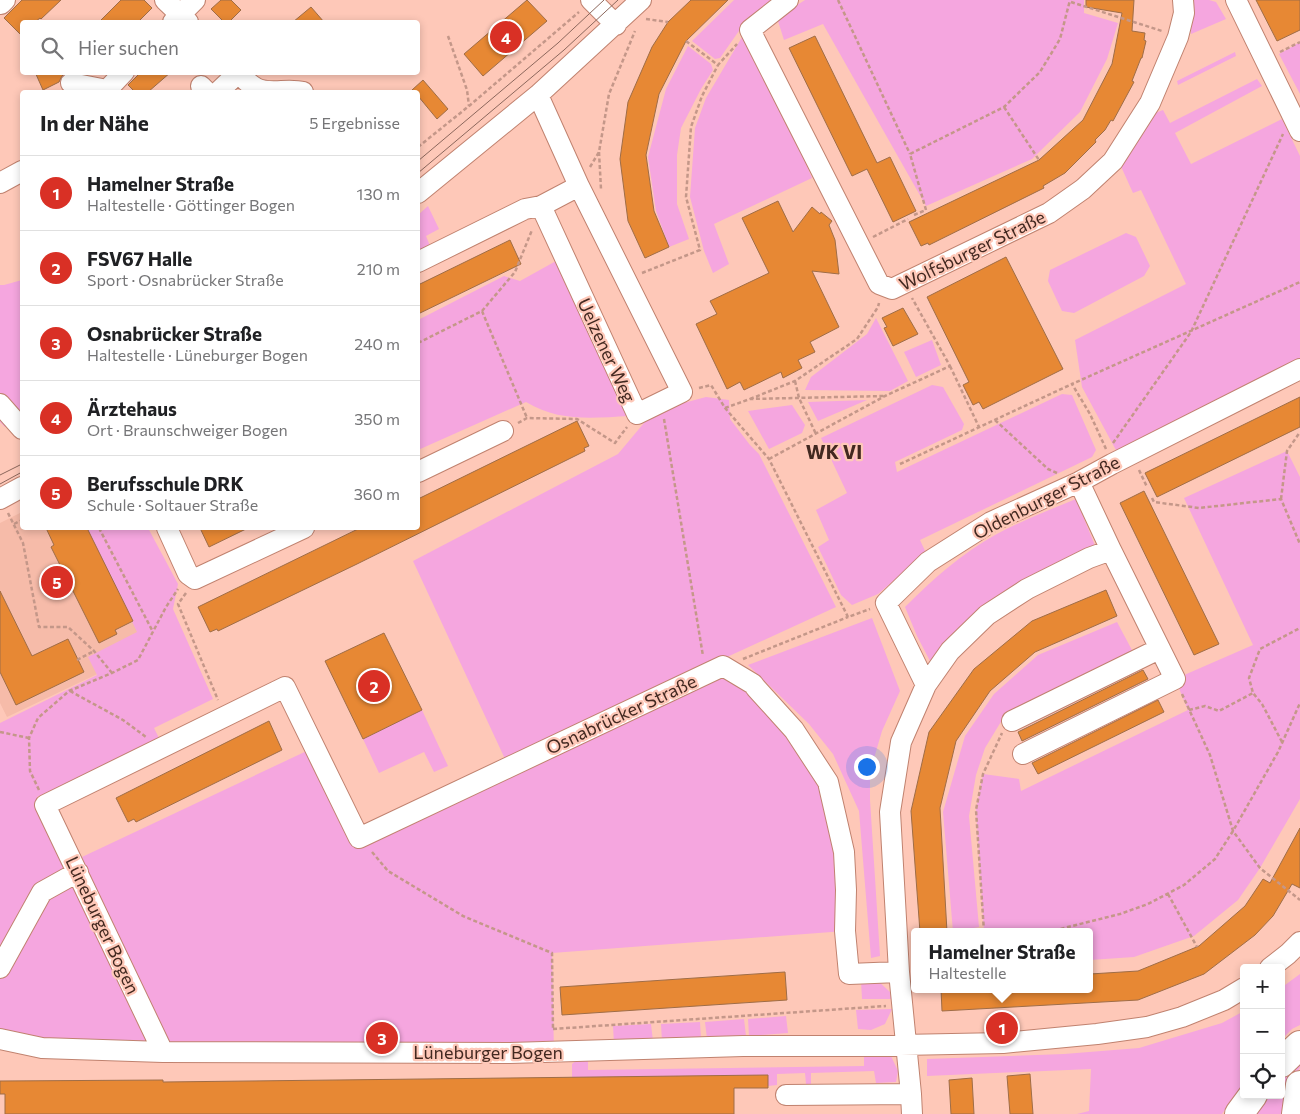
<!DOCTYPE html>
<html lang="de">
<meta charset="utf-8">
<style>
:root{--surface:#fff;--page:#f2f2f2;--text:#202124;--muted:#757577;--line:#e0e0e0;--accent:#d93025}
body{margin:0;font-family:Commissioner,sans-serif;background:var(--page);color:var(--text)}
.controls{position:absolute;right:15px;bottom:15px;display:grid;overflow:hidden;border-radius:5px;box-shadow:0 2px 8px #0003}
.controls button{width:45px;height:45px;display:grid;place-items:center;padding:0;border:0;border-bottom:1px solid var(--line);background:var(--surface);color:var(--text);font:25px sans-serif}
.you{position:absolute;left:866px;top:766px;width:18px;height:18px;margin:-12px;border:4px solid #fff;border-radius:50%;background:#1a73e8;box-shadow:0 0 0 8px #1a73e833}
.badge{display:grid;place-items:center;width:32px;height:32px;border-radius:50%;background:var(--accent);color:#fff;font-size:16px;font-weight:700}
.pin{position:absolute;translate:-50% -50%;border:2px solid #fff;box-shadow:0 1px 5px #0006}
.popup{position:absolute;left:911px;top:928px;width:182px;height:65px;box-sizing:border-box;display:grid;place-content:center;border-radius:5px;background:var(--surface);filter:drop-shadow(0 1px 4px #0005);font-size:16px;white-space:nowrap;color:var(--muted)}
.popup b{font-size:19px;color:var(--text)}
.popup::after{content:'';position:absolute;left:50%;top:100%;margin-left:-10px;border:10px solid transparent;border-top-color:var(--surface)}
.list{margin:0;padding:0;list-style:none}
h2{display:flex;justify-content:space-between;align-items:center;height:65px;margin:0;padding:0 20px;font-size:21px}
h2 small{font-size:16px;font-weight:400;color:var(--muted)}
.list li{display:grid;grid-template-columns:32px 1fr auto;gap:15px;align-items:center;box-sizing:border-box;height:75px;padding:0 20px;border-top:1px solid var(--line)}
.list b{display:block;font-size:19px;white-space:nowrap}
.list p{margin:0;font-size:16px;white-space:nowrap;color:var(--muted)}
.list em{font-size:16px;font-style:normal;color:var(--muted)}
.icon{flex:none;width:28px;height:28px;fill:none;stroke:currentColor;stroke-width:2;stroke-linecap:round;stroke-linejoin:round}
.map{position:relative;flex:none;width:1300px;height:1114px;overflow:hidden}
.search{position:absolute;background:var(--surface);box-shadow:0 2px 8px #0003;left:20px;top:20px;width:400px;height:55px;display:flex;align-items:center;gap:12px;box-sizing:border-box;padding:0 18px;border-radius:5px;color:var(--muted);font-size:19px}
.panel{position:absolute;background:var(--surface);box-shadow:0 2px 8px #0003;left:20px;top:90px;width:400px;height:440px;border-radius:5px}
.map>svg:first-child{display:block}
</style>
<div class="map">
<svg width="1300" height="1114" viewBox="0 0 1300 1114">
<rect width="100%" height="100%" fill="#fec8b8"/>
<path fill="#f6bba9" d="M22,512v16h65l54,109 -8,20 -126,60 -7,-14v-180z"/>
<path fill="#f5a6df" d="M734,0h40l-33,28 -21,30 -5,1 -23,-18z
M805,0h279v13l34,10 -11,36 -27,53 -48,47 -106,47 -103,-182 -39,16 -7,-22z
M1192,0h17l7,2 10,17 -35,15z
M750,30l62,148 -98,46 15,40 -16,9 -9,-22 -14,-54 5,-69 11,-30 39,-66z
M1300,42v52l-21,-40z
M688,46l23,18 2,6 -12,19 -20,39 -4,27v49l12,35 -20,8 -13,-36 -8,-54 18,-68z
M1235,52l1,4 -58,29 -1,-4z
M1257,79l5,7 -87,47 16,31 91,-45 18,37v203l-183,93 -35,-65 -7,-47 111,-56 -45,-94 -8,3 -14,-31 36,-49 8,-3 7,13z
M428,206l11,23 -13,7 5,12 -13,6v-39z
M1126,233l10,4 14,29 -6,10 -70,37 -12,-2 -14,-30 2,-11z
M556,261l73,155c-37,2 -70,6 -103,-14l-108,48v-130l86,-44 16,5z
M22,280v139l-17,8 -5,-5v-137h4z
M876,318l32,63 -18,10 -85,-1 6,-13 56,-43z
M932,340l9,25 -25,12 -12,-25z
M932,385l11,2 21,37 -2,6 -67,32 2,10 165,-78 10,1 24,55 -4,7 -172,83 6,13 -48,41 -26,11 -11,-10 -23,-48 11,-7 -13,-30 31,-17 -26,-55z
M706,397l23,3 1,19 20,26 9,9 77,153 -331,152 -92,-198 205,-107 36,-43z
M867,400l-49,21 -10,-19z
M792,405l13,20 -3,8 -33,16 -21,-38z
M1287,451l13,26v322l-40,69 -22,32 -44,36 -60,21 -44,3v-28h-106l-8,-122 7,-36 36,5 2,12 167,-81 -13,-31 78,-34 -69,-147z
M1076,499l20,49 -108,55 -26,22 -32,36 -13,-25 -12,-29c27,-27 56,-53 90,-72 26,-14 54,-25 81,-36z
M87,528h61l30,56 -5,25 40,90 -59,29 6,12 -123,57 121,245 -76,-185 231,-109 46,90 364,-172 33,22 73,97 16,146 -293,22 2,100 -554,-14v-316l97,-48 -9,-18 49,-25z
M872,618l28,73 -18,40 -12,41v28l10,156 -9,2 -12,-147 -26,-57 -24,-30 -61,-59z
M1117,622l16,30 -131,68 -17,28 -9,27 -7,41 10,111 -26,5 -10,-120 22,-76 29,-42 44,-39z
M422,710l26,56 -14,6 -10,-20 -45,21 -16,-34z
M1300,974v51l-8,4 -11,11v-52z
M861,981h17l12,11 1,7h-29z
M892,1009l-7,15 -14,6 -13,-1 -2,-19z
M1244,1011v71l-22,32h-145l12,-3 2,-42 -164,7v-17l137,-5 75,-6 83,-25z
M786,1016l2,17 -39,3 -1,-17z
M744,1019l2,17 -39,3 -2,-17z
M700,1022l1,17 -39,3 -1,-18z
M651,1024l2,17 -39,3 -1,-18z
M891,1056l7,15 -2,11 -20,1 -2,-12 -63,2v11h-5l-1,-11 -28,1v11l-9,1 -196,1v-23l8,-6h8v12l276,-4v-9z
M1300,1056v11l-10,20 -6,27h-35l14,-19h18v-21z"/>
<path fill="#e78834" stroke="#9f6d47" d="M22,0h39l-20,19 -1,-1 -5,4h-13v14l-18,-18z
M121,0h23l8,8 -14,14h-39z
M221,0h10l10,10 -12,12h-5l-13,-13z
M527,0l20,21 -64,55 -19,-22z
M691,0h37l-42,41 -27,53 -13,61 8,56 15,36 -24,11 -17,-37 -8,-62 8,-57 24,-55 16,-25z
M1086,0h48l-2,31 13,2 -1,7 2,1 -4,17h-1l-9,23 2,1 -21,39 -2,-1 -6,10 -10,10 1,2 -31,31 -22,13 1,2 -115,57 -1,-2 -7,3 -12,-24 130,-62 44,-40 29,-56 10,-51 -36,-6z
M1256,0h44v30l-23,11z
M311,7l13,15h-31z
M815,36l62,127 13,-6 26,54 -23,11 -26,-53 -15,7 -63,-128z
M35,72h31l-4,4 -3,6 -16,8z
M141,72h30l-23,20h-13l-7,-7z
M423,80l25,29 -11,10 -19,-23v-4h-4l-2,-2z
M778,201l15,31 19,-25 8,7 1,-2 11,9 -3,4 6,15 4,34 -27,-3 27,56 -29,15 5,10 -17,8 4,8 -19,10 -2,-6 -37,18 -4,-8 -13,7 -31,-65 21,-10 -7,-13 59,-28 -27,-55z
M510,240l11,24 -103,50v-29z
M1006,257l57,112 -80,40 -4,-7 -6,3 -10,-20 6,-3 -42,-85z
M903,308l15,26 -25,12 -9,-18 3,-1 -5,-9z
M1300,397v30l-143,70 -12,-24z
M577,421l12,25 -5,2 1,3 -228,113 -139,67 -1,-2 -7,3 -12,-25 162,-79h58v-29z
M1144,491l75,153 -25,11 -74,-152z
M46,528h41l46,93 -18,9 2,4 -18,9 -48,-96 3,-2z
M200,528h48l-39,19z
M1106,590l11,26 -82,36 -45,39 -34,50 -16,67 7,124h-27l-9,-121 18,-79 45,-63 58,-48z
M0,591l32,65 36,-17 16,33 -68,33 -16,-33z
M384,633l38,77 -59,29 -38,-78z
M1143,670l5,9 -126,62 -4,-9z
M1158,700l6,12 -126,62 -6,-11z
M269,721l13,29 -146,72 -2,-3 -6,3 -12,-24z
M1300,828v60l-8,-4 -19,32 -18,19 -51,39 -66,26 -196,11 -1,-22h149v-15l48,-3 61,-25 46,-40 18,-27 7,4z
M785,972l2,28 -225,15 -2,-28z
M1030,1074l3,40h-23l-3,-38z
M768,1075v13h-34v26h-729v-20h-5v-13l163,-1v2z
M972,1078l2,36h-23l-2,-34z"/>
<g fill="none" stroke-linecap="round" stroke-linejoin="round">
<defs>
<path id="minor" d="M165,0l23,22
M591,0l25,25
M788,0l-38,30 129,254 13,5 157,-76 34,-24 30,-28 37,-58 28,-66 6,-24 -1,-13
M1236,0l64,131
M1,4l4,-4
M173,22l22,-22
M238,72c5,6 11,12 18,16 12,7 32,0 47,4
M71,83l36,7
M201,86l6,6
M108,92l-1,-2 17,-18
M218,92l20,-19
M538,95l41,91 103,206 -45,22 -96,-208 38,-20
M0,183l22,-12
M418,193l120,-98 103,-95
M418,262l107,-53 16,-3
M0,404l22,25
M418,472l85,-41
M0,499l22,-12
M167,528l21,46 7,5 109,-51
M926,685l-40,-82 42,-41 63,-40 88,-40 33,-18 188,-95
M1012,721l147,-72
M1023,754l152,-75 -64,-129
M0,968l42,-76 36,-20
M1270,968l18,-14 12,-12
M0,1039l42,9 121,4 347,1 233,-7h107l153,-3 94,-9 50,-7 35,-10 42,-17 20,-12
M163,1052l-118,-247 240,-118 74,151 364,-172 30,18 3,4 38,42 34,52 16,70 2,38 -1,41 4,43 50,-2
M911,1094l1,20
M786,1095l125,-1 -12,-122 -9,-160 11,-70 25,-57 24,-34 37,-36 40,-26 62,-31 22,-8 -32,-68"/>
<path id="highway" d="M1281,1063l19,-18
M1239,1114l14,-19
M1296,1114l4,-29"/>
</defs>
<use href="#minor" stroke="#c0826f" stroke-width="22"/>
<use href="#highway" stroke="#c0826f" stroke-width="30"/>
<path stroke="#c49789" stroke-width="2.5" stroke-dasharray="4 2.5" stroke-linecap="butt" d="M838,0l72,154
M1071,2l91,29
M646,19l22,3
M448,36l19,54 2,16
M686,41l32,24 19,-21
M1280,52l20,-10
M1004,107l35,53
M418,147l51,-41 110,-94
M599,152l2,37
M590,167l9,-15 10,-58 26,-63
M914,215l12,-5 -16,-56 94,-47 36,-35 20,-33 10,-39
M873,237l35,-18
M642,273l58,-23 -14,-53 5,-70 11,-31 16,-31
M482,311l45,107
M418,343l64,-32 33,-39 17,-42
M950,366l29,61
M795,381l4,17 17,36
M699,388l12,-3 14,23 44,51 79,158 22,-8
M750,399l45,-18 62,-42 21,-32 1,-4
M725,408l25,-9 134,-3
M664,419l39,237
M995,420l53,49 9,4
M518,423l9,-5 50,1 38,24 12,-16
M1113,443l78,-111 92,-198
M1106,449l-16,-35 -18,-30 228,-102
M769,459l116,-63 65,-30 -38,-68
M900,464l172,-80
M1139,470l8,17
M1152,498l2,4 45,6 82,-9 19,45
M1281,499l6,-48 13,-19
M8,513l15,30 16,84h29l26,24 18,22
M14,524l8,-4
M99,528l53,102
M186,593l-8,11 40,96
M743,659l105,-42
M77,660l17,-9
M70,691l53,29 23,17
M1182,694l28,61 23,76 27,37 40,32
M1189,710l16,-4 14,5 34,-18
M0,732l29,6
M1282,742l-20,-38 -9,-11 -4,-15 11,-29 40,-21
M39,790l-9,-19 -1,-33 9,-20 31,-27 43,-18 26,-13 28,-53 12,-18
M372,852l16,19 75,45 89,37 1,76
M1168,894l29,53
M984,932l-8,-122 7,-36 19,-41
M1048,932l72,-18 28,-10 36,-19 31,-26 18,-28 45,-79 22,-49
M553,1029l333,-23"/>
<use href="#minor" stroke="#fff" stroke-width="20"/>
<use href="#highway" stroke="#fff" stroke-width="28"/>
<path stroke="#8c675c" stroke-width="1" d="M418,161l140,-118 46,-43
M418,173l146,-123 54,-50
M0,475l22,-11
M0,484l22,-12"/>
</g>
<g text-anchor="middle" dominant-baseline="central" stroke-width="4.5" stroke-linejoin="round" paint-order="stroke">
<g font-size="18" fill="#422820" stroke="#fec8b8">
<text transform="translate(972 250) rotate(-26)">Wolfsburger Straße</text>
<text transform="translate(607 350) rotate(65)">Uelzener Weg</text>
<text transform="translate(1046 497) rotate(-27)">Oldenburger Straße</text>
<text transform="translate(621 714) rotate(-25)">Osnabrücker Straße</text>
<text transform="translate(103 925) rotate(65)">Lüneburger Bogen</text>
<text x="488" y="1052">Lüneburger Bogen</text>
</g>
<g font-size="19" font-weight="bold" fill="#422820" stroke="#fec8b8">
<text x="834" y="451">WK VI</text>
</g>
</g>
</svg>
<div class="controls">
<button>+</button>
<button>−</button>
<button><svg class="icon" aria-label="locate" viewBox="0 0 24 24"><circle cx="12" cy="12" r="6"/><path d="M12 2v4M12 18v4M2 12h4M18 12h4"/></svg></button>
</div>
<div class="you"></div>
<div class="pin badge" style="left:1002px;top:1028px">1</div>
<div class="popup"><b>Hamelner Straße</b>Haltestelle</div>
<div class="pin badge" style="left:374px;top:686px">2</div>
<div class="pin badge" style="left:382px;top:1038px">3</div>
<div class="pin badge" style="left:506px;top:37px">4</div>
<div class="pin badge" style="left:57px;top:582px">5</div>
<div class="search"><svg class="icon" aria-label="search" viewBox="0 0 24 24"><circle cx="10" cy="10" r="6"/><path d="M15 15l6 6"/></svg>Hier suchen</div>
<section class="panel">
<h2>In der Nähe<small>5 Ergebnisse</small></h2>
<ul class="list">
<li><span class="badge">1</span><div><b>Hamelner Straße</b><p>Haltestelle · Göttinger Bogen</p></div><em>130 m</em></li>
<li><span class="badge">2</span><div><b>FSV67 Halle</b><p>Sport · Osnabrücker Straße</p></div><em>210 m</em></li>
<li><span class="badge">3</span><div><b>Osnabrücker Straße</b><p>Haltestelle · Lüneburger Bogen</p></div><em>240 m</em></li>
<li><span class="badge">4</span><div><b>Ärztehaus</b><p>Ort · Braunschweiger Bogen</p></div><em>350 m</em></li>
<li><span class="badge">5</span><div><b>Berufsschule DRK</b><p>Schule · Soltauer Straße</p></div><em>360 m</em></li>
</ul>
</section>
</div>
